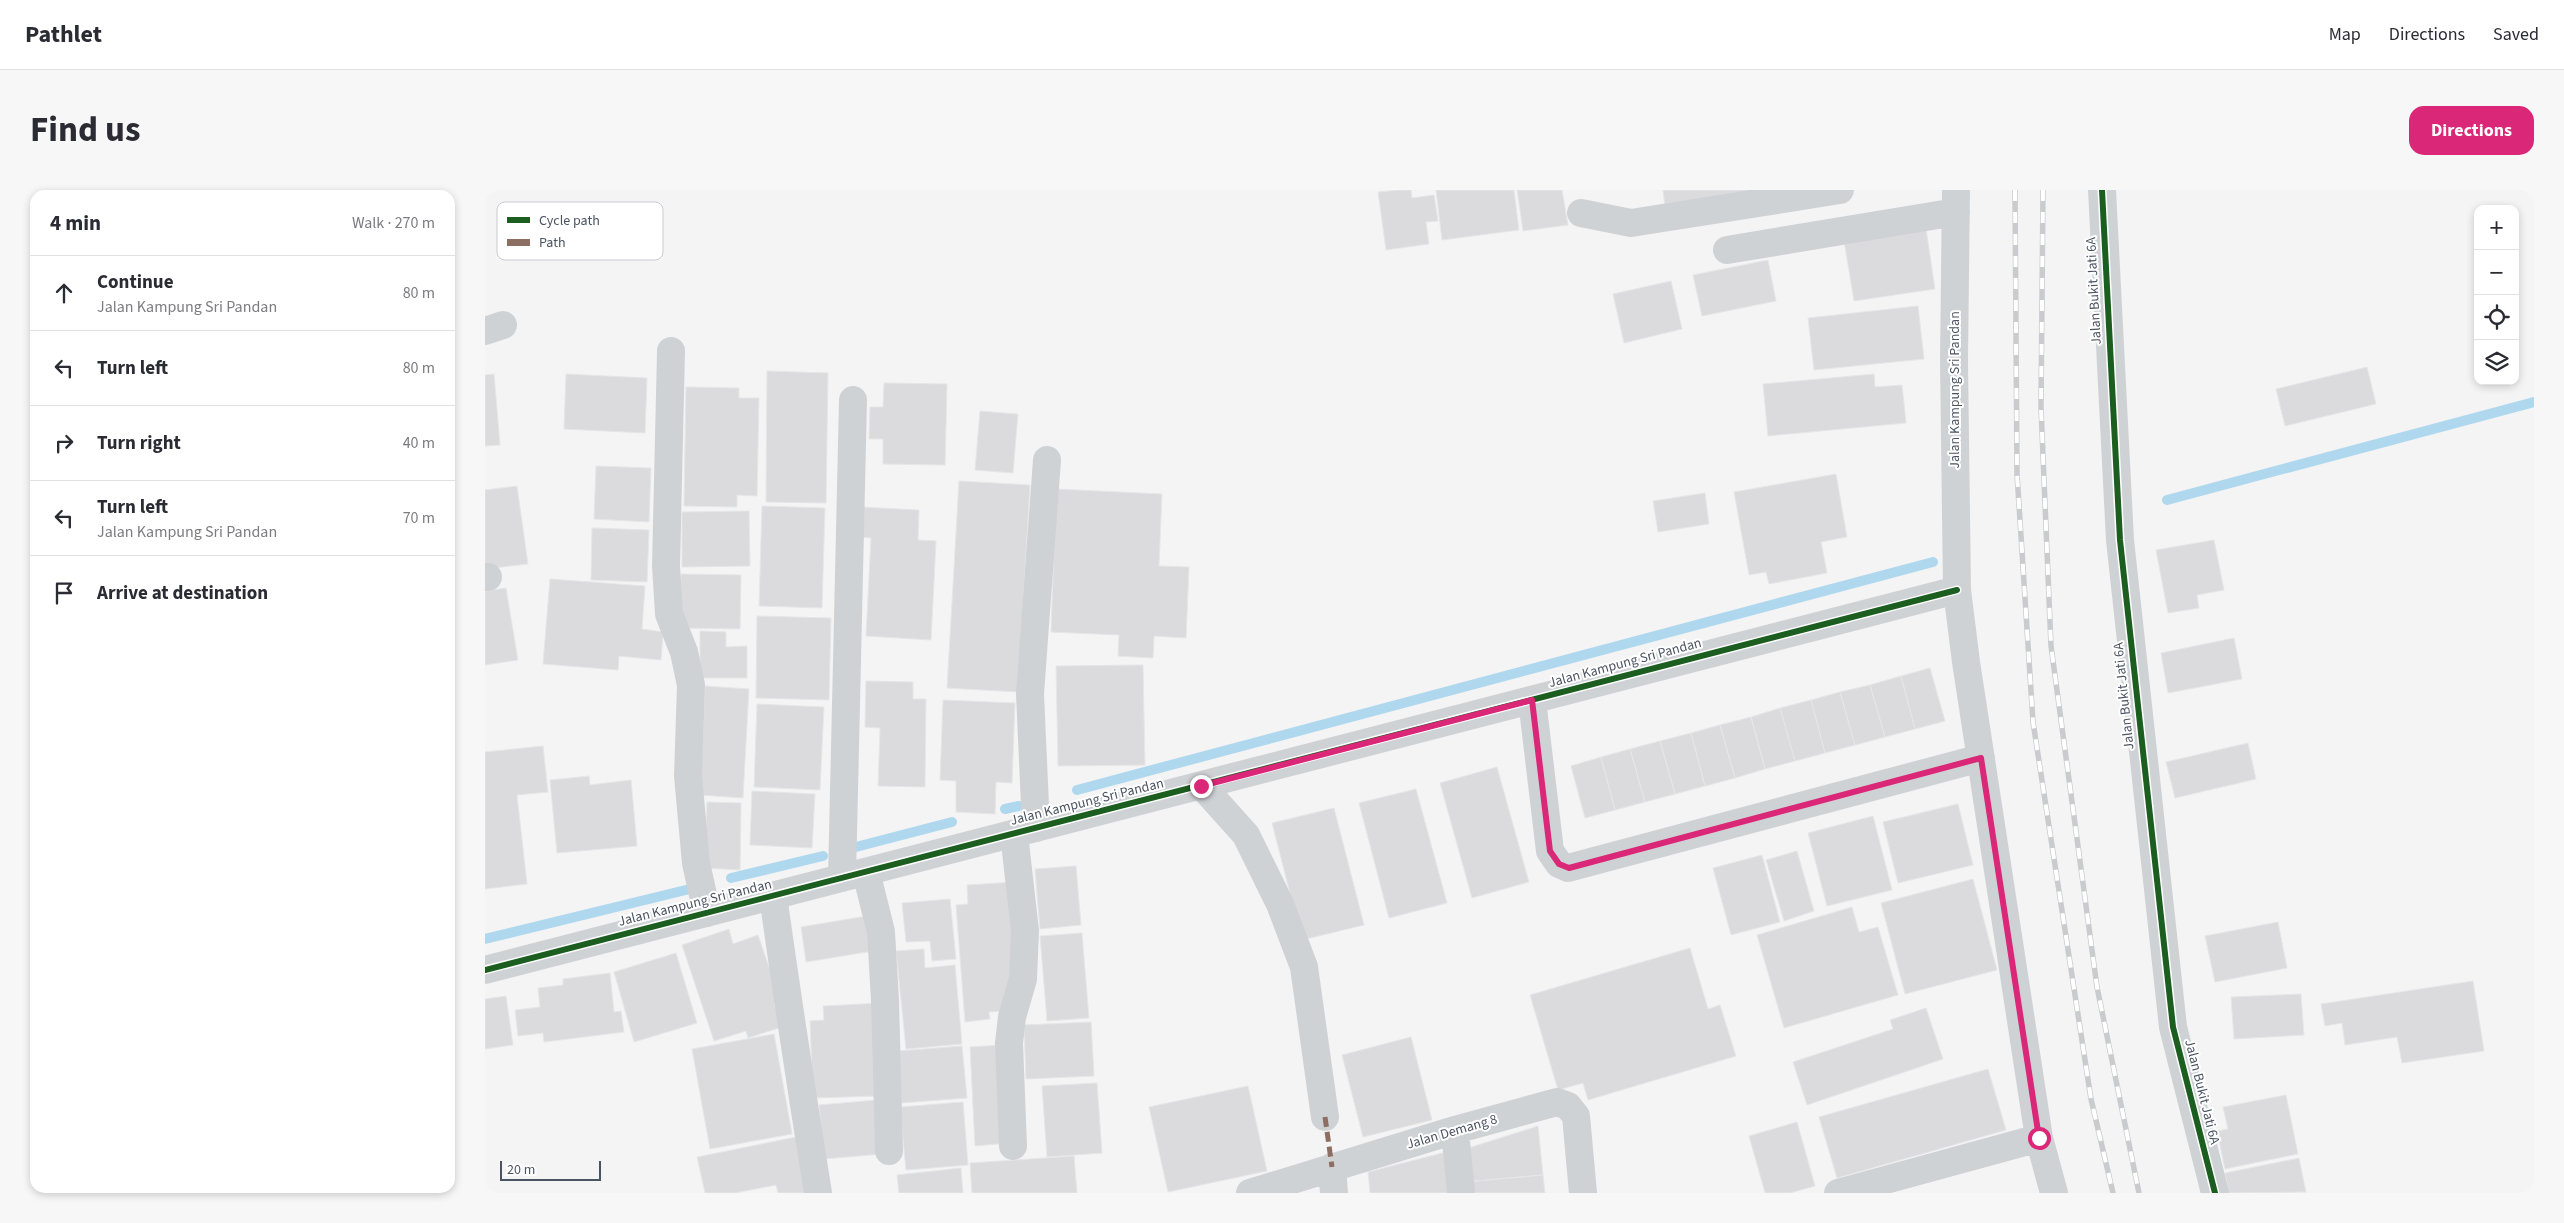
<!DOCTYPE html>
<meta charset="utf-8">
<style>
:root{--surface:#fff;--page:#f7f7f7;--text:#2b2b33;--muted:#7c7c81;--line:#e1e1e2;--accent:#db2777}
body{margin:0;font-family:"Source Sans 3",sans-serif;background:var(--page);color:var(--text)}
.controls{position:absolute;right:15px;top:15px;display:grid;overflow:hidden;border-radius:10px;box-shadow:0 2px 8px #0003}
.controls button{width:45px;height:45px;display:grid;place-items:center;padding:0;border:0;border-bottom:1px solid var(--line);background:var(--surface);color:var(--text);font:25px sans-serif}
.scale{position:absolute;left:15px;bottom:12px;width:101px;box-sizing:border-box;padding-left:5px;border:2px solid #4a5361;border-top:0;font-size:14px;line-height:18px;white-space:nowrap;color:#4a5361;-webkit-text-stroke:4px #fff;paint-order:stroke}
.stop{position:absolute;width:15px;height:15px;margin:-11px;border:4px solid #db2777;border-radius:50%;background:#fff}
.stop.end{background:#db2777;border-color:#fff;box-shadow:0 1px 5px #0008}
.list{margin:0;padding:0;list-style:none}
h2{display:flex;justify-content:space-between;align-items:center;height:65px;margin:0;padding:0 20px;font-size:21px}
h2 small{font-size:16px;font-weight:400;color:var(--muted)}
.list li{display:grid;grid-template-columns:32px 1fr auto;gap:15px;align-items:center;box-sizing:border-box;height:75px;padding:0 20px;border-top:1px solid var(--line)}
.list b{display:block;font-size:19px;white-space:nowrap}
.list p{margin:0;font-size:16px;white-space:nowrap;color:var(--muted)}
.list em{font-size:16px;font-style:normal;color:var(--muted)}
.icon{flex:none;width:28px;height:28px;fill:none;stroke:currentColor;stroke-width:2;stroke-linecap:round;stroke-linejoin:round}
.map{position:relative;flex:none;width:2049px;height:1003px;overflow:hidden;border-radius:15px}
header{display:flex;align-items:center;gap:30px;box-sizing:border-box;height:70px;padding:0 25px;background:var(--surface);border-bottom:1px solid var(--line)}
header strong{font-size:24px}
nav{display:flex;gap:28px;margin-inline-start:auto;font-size:18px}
.intro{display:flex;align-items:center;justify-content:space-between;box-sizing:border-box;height:120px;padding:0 30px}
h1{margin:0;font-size:35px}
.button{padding:12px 22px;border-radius:15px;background:var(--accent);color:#fff;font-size:18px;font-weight:700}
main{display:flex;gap:30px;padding:0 30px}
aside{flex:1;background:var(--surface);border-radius:15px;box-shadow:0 2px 8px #0003}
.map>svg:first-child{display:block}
</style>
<header>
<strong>Pathlet</strong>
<nav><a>Map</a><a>Directions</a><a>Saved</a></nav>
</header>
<div class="intro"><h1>Find us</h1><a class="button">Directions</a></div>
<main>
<aside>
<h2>4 min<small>Walk · 270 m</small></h2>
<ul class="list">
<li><svg class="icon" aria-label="ahead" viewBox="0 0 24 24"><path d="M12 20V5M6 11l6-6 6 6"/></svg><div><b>Continue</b><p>Jalan Kampung Sri Pandan</p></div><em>80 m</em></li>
<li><svg class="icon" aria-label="left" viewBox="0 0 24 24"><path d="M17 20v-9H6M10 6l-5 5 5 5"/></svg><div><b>Turn left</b></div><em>80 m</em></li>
<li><svg class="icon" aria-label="right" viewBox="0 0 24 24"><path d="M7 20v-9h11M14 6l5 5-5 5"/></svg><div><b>Turn right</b></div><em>40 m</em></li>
<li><svg class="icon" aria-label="left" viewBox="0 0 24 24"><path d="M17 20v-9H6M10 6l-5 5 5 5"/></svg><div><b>Turn left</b><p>Jalan Kampung Sri Pandan</p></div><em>70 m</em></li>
<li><svg class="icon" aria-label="arrive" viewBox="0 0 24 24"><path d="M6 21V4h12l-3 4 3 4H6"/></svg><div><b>Arrive at destination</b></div></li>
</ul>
</aside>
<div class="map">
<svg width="2049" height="1003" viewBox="0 0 2049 1003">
<rect width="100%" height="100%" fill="#f4f4f4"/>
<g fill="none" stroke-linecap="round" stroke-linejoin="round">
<path stroke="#afd8ef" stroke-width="10" d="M1682,310l367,-98
M592,600l856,-228
M520,619l14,-3
M367,658l100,-26
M246,688l92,-22
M0,749l209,-51"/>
</g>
<path fill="#dbdbdd" stroke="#e5e6e7" d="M914,0h12l1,8 22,-3 4,26 -12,1 3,22 -43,6 -8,-58z
M951,0h78l5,40 -77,10z
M1032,0h45l6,35 -45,6z
M1178,0h119l-117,17z
M1441,38l9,61 -81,12 -10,-60z
M1283,70l8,41 -74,15 -9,-41z
M1186,91l11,48 -58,14 -11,-49z
M1433,116l6,53 -110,11 -6,-52z
M1882,177l9,37 -91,22 -9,-37z
M282,181l61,2 -2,130 -60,-1z
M9,184l6,71 -15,1v-71z
M81,184l81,4 -2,55 -81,-4z
M1389,184l1,13 27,-2 4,38 -138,13 -5,-52z
M399,193l63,1 -2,81 -62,-1v-25h-14l1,-32h13z
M201,197l53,1v10h20l-2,98 -20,-1v12l-53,-1z
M495,221l38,3 -5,59 -38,-3z
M111,276l55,2 -2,54 -55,-3z
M1351,284l11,63 -26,5 6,31 -58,11 -3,-12 -17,3 -15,-83z
M474,291l71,4 -12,207 -71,-4z
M32,296l11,78 -43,5v-79z
M571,299l106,5 -3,72 30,1 -3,71 -32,-2 -1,22 -35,-2 1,-21 -68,-3z
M1220,303l4,31 -51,8 -5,-31z
M277,316l63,2 -3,100 -63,-2z
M377,317l57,3 -1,30 18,1 -5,99 -65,-4 5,-98 -11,-1z
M264,321l1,55 -68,1v-55z
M107,338l57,2 -2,52 -56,-2z
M1729,350l10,50 -27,5 2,13 -31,5 -12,-63z
M196,384l60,1 -1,54 -60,-1z
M65,389l95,7 -3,43 21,3 -2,28 -42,-4 -1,14 -75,-6z
M21,398l12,72 -33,5v-74z
M272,426l74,2 -2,82 -73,-2z
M215,441l26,1v15l21,-1v32h-47z
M1749,448l8,41 -74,14 -7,-40z
M658,475l2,100 -87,1 -2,-100z
M1445,478l15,53 -30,8 -14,-53z
M1416,486l14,53 -30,8 -15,-52z
M381,491l47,1v17h13l-1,88 -47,-1 2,-58 -15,-1z
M1385,495l15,52 -30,8 -15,-53z
M220,496l44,3 -6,109 -43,-3z
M1355,502l15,53 -30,8 -14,-53z
M458,510l72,3 -3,80 -16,-1 -1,32 -39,-2v-31l-16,-1z
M1326,510l14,53 -30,8 -15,-53z
M272,514l67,3 -4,83 -66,-3z
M1295,518l15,53 -30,8 -14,-52z
M1266,527l14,52 -30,9 -15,-53z
M1235,535l15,53 -30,8 -14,-53z
M1206,543l14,53 -30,8 -15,-53z
M1175,551l15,53 -30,8 -15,-53z
M1763,553l8,36 -81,19 -9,-36z
M58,556l5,46 -31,3 10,89 -42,5v-137z
M1145,559l15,53 -30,8 -14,-53z
M1116,567l14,53 -30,8 -14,-52z
M1012,577l32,115 -57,16 -32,-115z
M104,586l1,9 41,-5 6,66 -80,7 -7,-73z
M931,599l31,114 -58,15 -30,-115z
M267,601l63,3 -3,54 -62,-3z
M222,612l34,1 -1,67 -35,-2z
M1473,614l15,61 -75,18 -15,-61z
M849,618l30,117 -62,15 -30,-117z
M1388,626l19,74 -65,16 -19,-73z
M1312,661l17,60 -30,10 -18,-61z
M1277,665l18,67 -49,13 -18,-67z
M591,676l5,59 -41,4 -5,-60z
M1488,689l24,91 -92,24 -24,-91z
M530,692l4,128 -30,2 1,7 -25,3 -9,-117 12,-1 -1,-19z
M465,709l6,60 -24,2 -2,-20 -24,1 -4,-39z
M1367,717l7,25 19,-5 20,68 -114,33 -27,-93z
M382,726l6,35 -67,11 -5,-35z
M1793,732l9,46 -72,14 -10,-46z
M244,739l4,15 25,-9 23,67 -7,2 8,23 -34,11 -2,-7 -32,10 -32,-96z
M597,743l7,85 -42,3 -7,-85z
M1205,758l18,61 12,-4 16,51 -148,44 -5,-17 -25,7 -28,-95z
M439,759l1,19 30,-3 7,79 -56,5 -10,-98z
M191,763l21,70 -63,19 -20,-70z
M125,783l4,39 7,-1 3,21 -80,10 -1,-9 -25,3 -3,-26 25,-3 -2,-19 25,-3v-6z
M1988,791l11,70 -82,12 -5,-26 -52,8 -3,-22 -17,3 -4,-22z
M1816,804l3,41 -70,4 -3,-42z
M21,806l7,49 -28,4v-50z
M396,813l-4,93 -64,2 -3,-77 14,-1 -1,-14z
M1441,818l17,51 -136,46 -14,-43 100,-33 -3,-9z
M606,832l3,54 -68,3 -2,-54z
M289,844l18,100 -82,15 -18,-100z
M926,847l21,83 -69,17 -21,-82z
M516,855l6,98 -32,3 -5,-99z
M477,856l5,52 -66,5 -4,-52z
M1503,879l18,61 -169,48 -18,-61z
M612,893l5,70 -55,4 -5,-71z
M763,896l19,85 -99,21 -19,-85z
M1801,905l12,59 -73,15 -8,-38 11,-2 -5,-22z
M391,910l6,54 -58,5 -5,-54z
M478,912l5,63 -62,5 -6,-63z
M1312,932l18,64 -25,7h-25l-16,-57z
M1053,936l5,49 -78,7 -3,-32z
M311,947l11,56h-29l-2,-8 -41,8h-30l-8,-36z
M961,962l3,41h-79l-2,-21z
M589,966l3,37h-105l-2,-30z
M1814,968l7,34 -77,1 -4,-20z
M476,978l2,25h-64l-2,-18z
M1058,985l2,18h-79l-1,-11z"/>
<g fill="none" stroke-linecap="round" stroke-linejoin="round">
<path stroke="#cfd2d5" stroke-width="28" d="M1471,0l-2,171 3,229 9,72 73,476 15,55
M1617,0l18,350 53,487 42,166
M1096,23l50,10 209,-33
M1242,60l229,-38
M0,141l18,-6
M186,161l-5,215 3,48 15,38 7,33 -3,91 8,87 11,50
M0,387h3
M1047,510l18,151 9,13 9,4 413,-110
M717,596l44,49 34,69 24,63 21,150
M551,638l-6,-134 17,-234
M381,682l15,60 4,68 4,151
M357,688l11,-478
M288,706c14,99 29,198 45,297
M0,780l1472,-380
M970,940l6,63
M528,956l-4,-103 3,-26 11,-38 2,-48 -11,-97
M847,977l2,26
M765,1003l205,-63 102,-28 11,4 8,10 7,77
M1353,1003l201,-55"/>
<defs>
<path id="rail" d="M1530,0l2,284 16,248 58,377 22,94
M1558,0l-2,218 10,238 46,341 42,206"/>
</defs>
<use href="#rail" stroke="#cacbce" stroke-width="5.5"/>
<use href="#rail" stroke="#fff" stroke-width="4" stroke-dasharray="11" stroke-linecap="butt"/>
<path stroke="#8d6e63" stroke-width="5" stroke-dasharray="10 5" stroke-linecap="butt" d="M840,927l7,50"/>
<defs>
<path id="cycleway" d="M1617,0l18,350 53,487 42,166
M0,780l1472,-380"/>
</defs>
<use href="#cycleway" stroke="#fff" stroke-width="9"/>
<use href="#cycleway" stroke="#1b5e20" stroke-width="6"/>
</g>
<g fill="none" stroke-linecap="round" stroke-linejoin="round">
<path stroke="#db2777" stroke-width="6" d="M716,596l331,-86 18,151 9,13 10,4 412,-110 58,380"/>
</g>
<g text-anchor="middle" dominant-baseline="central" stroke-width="4" stroke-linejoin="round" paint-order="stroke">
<g font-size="14" fill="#4a5361" stroke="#fff">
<text transform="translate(1609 101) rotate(-93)">Jalan Bukit Jati 6A</text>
<text transform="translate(1470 200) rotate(-90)">Jalan Kampung Sri Pandan</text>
<text transform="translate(1140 473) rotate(-15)">Jalan Kampung Sri Pandan</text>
<text transform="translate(1639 506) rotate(-96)">Jalan Bukit Jati 6A</text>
<text transform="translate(602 612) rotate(-14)">Jalan Kampung Sri Pandan</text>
<text transform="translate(210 713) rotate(-14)">Jalan Kampung Sri Pandan</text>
<text transform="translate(1717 902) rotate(76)">Jalan Bukit Jati 6A</text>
<text transform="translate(967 942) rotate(-16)">Jalan Demang 8</text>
</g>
</g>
<rect x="12" y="12" width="166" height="58" rx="8" fill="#fff" stroke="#c9cbd0" stroke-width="1"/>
<rect x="22" y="27" width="23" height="6" fill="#1b5e20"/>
<rect x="22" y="49" width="23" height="7" fill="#8d6e63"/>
<g font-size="14" fill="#4a5361">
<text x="54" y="35">Cycle path</text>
<text x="54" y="57">Path</text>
</g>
</svg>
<div class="controls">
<button>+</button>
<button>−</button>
<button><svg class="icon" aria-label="locate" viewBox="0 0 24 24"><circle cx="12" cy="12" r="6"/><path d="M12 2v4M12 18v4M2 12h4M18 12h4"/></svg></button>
<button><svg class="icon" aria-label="layers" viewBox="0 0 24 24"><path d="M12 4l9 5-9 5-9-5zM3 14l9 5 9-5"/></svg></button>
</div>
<div class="scale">20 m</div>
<div class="stop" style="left:1554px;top:948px"></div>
<div class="stop end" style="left:716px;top:596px"></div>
</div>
</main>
